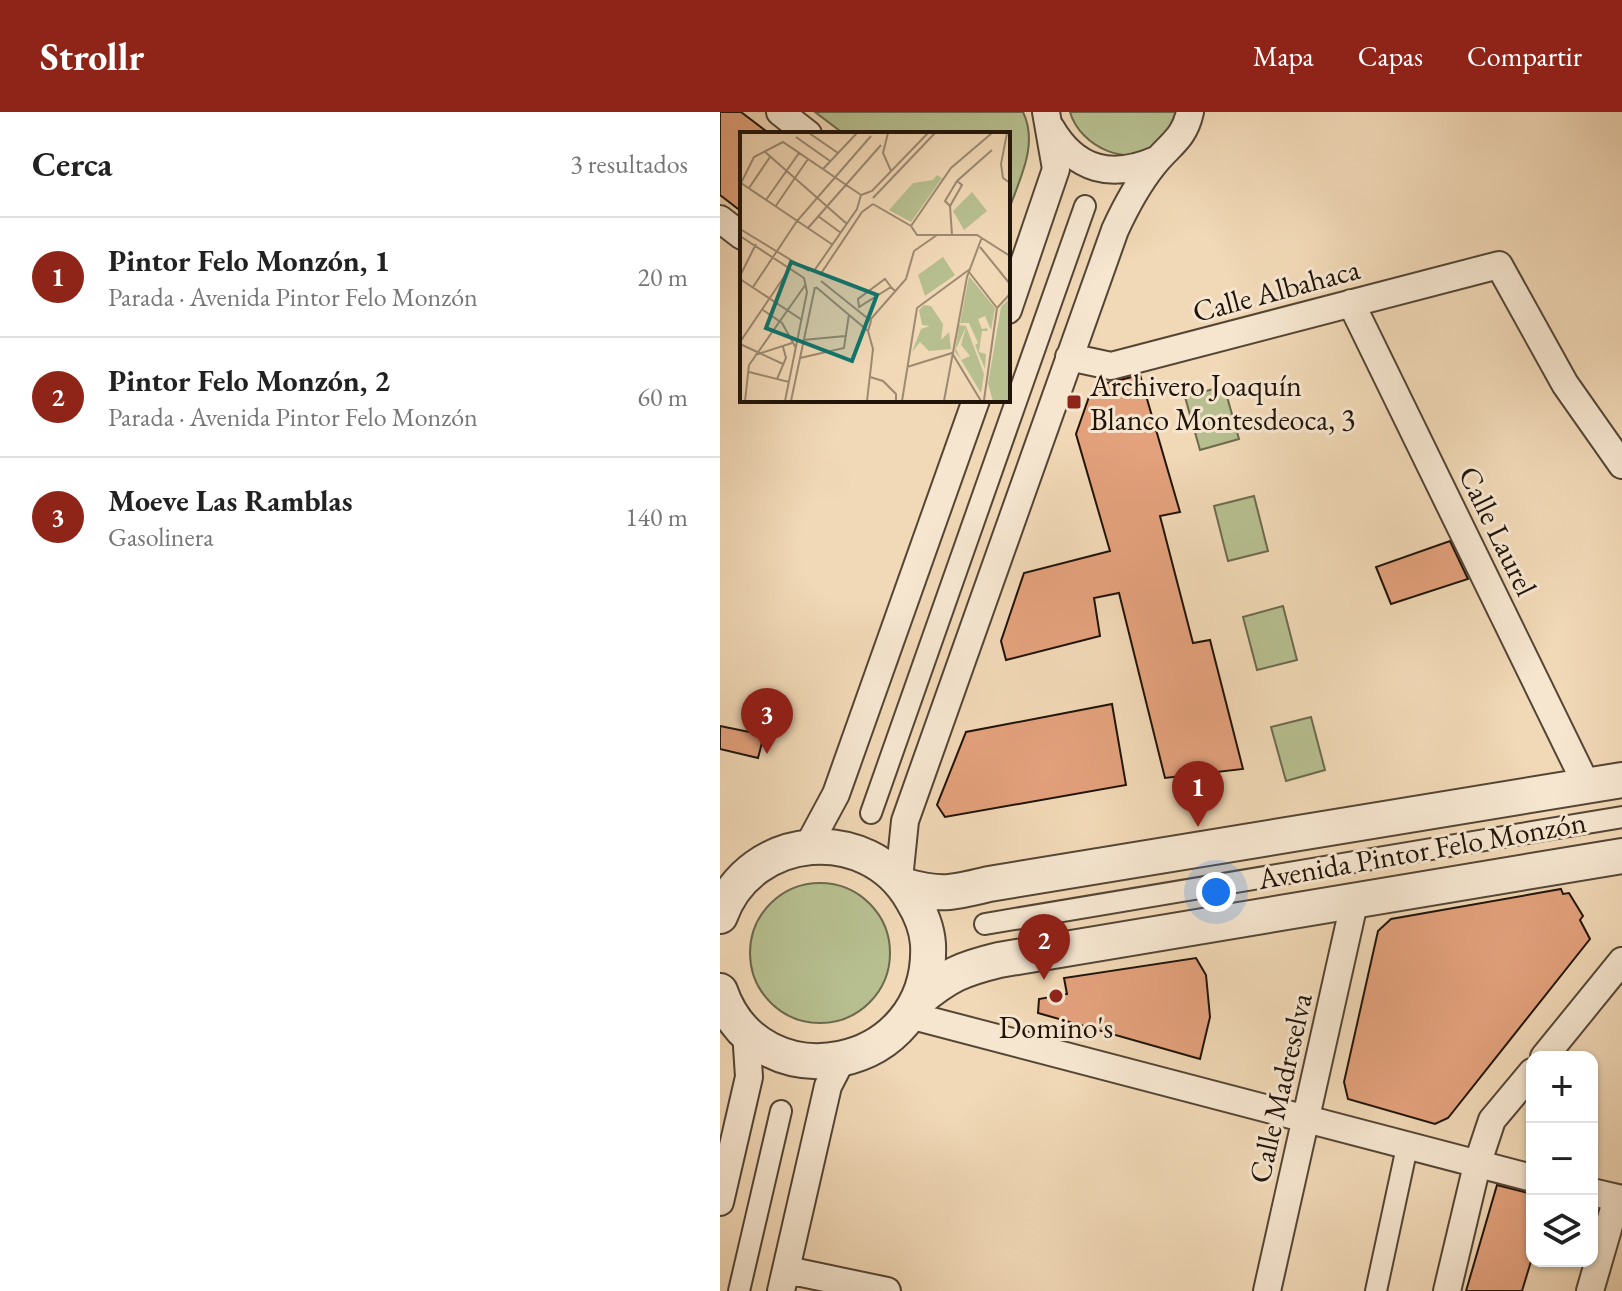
<!DOCTYPE html>
<html lang="es">
<meta charset="utf-8">
<style>
:root{--surface:#fff;--page:#f2f2f2;--text:#222;--muted:#767676;--line:#e0e0e0;--accent:#8f2418}
body{margin:0;font-family:"EB Garamond",serif;background:var(--page);color:var(--text)}
.controls{position:absolute;right:24px;bottom:24px;display:grid;overflow:hidden;border-radius:16px;box-shadow:0 2px 6px #0004}
.controls button{width:72px;height:72px;display:grid;place-items:center;padding:0;border:0;border-bottom:2px solid var(--line);background:var(--surface);color:var(--text);font:40px sans-serif}
.you{position:absolute;left:496px;top:780px;width:28px;height:28px;margin:-20px;border:6px solid #fff;border-radius:50%;background:#1a73e8;box-shadow:0 0 0 12px #1a73e833}
.badge{display:grid;place-items:center;width:52px;height:52px;border-radius:50%;background:var(--accent);color:#fff;font-size:26px;font-weight:700}
.pin{position:absolute;translate:-50% -66px;filter:drop-shadow(0 2px 4px #0008)}
.pin::after{content:'';position:absolute;top:42px;width:28px;height:24px;background:inherit;clip-path:polygon(0 0,100% 0,50% 100%)}
.list{margin:0;padding:0;list-style:none}
h2{display:flex;justify-content:space-between;align-items:center;height:104px;margin:0;padding:0 32px;font-size:34px}
h2 small{font-size:26px;font-weight:400;color:var(--muted)}
.list li{display:grid;grid-template-columns:52px 1fr auto;gap:24px;align-items:center;box-sizing:border-box;height:120px;padding:0 32px;border-top:2px solid var(--line)}
.list b{display:block;font-size:30px;white-space:nowrap}
.list p{margin:0;font-size:26px;white-space:nowrap;color:var(--muted)}
.list em{font-size:26px;font-style:normal;color:var(--muted)}
.icon{flex:none;width:44px;height:44px;fill:none;stroke:currentColor;stroke-width:2;stroke-linecap:round;stroke-linejoin:round}
.map{position:relative;flex:none;width:902px;height:1179px;overflow:hidden}
header{display:flex;align-items:center;gap:48px;box-sizing:border-box;height:112px;padding:0 40px;background:var(--accent);color:#fff}
header strong{font-size:38px}
nav{display:flex;gap:44px;margin-inline-start:auto;font-size:28px}
main{display:flex}
aside{flex:1;background:var(--surface)}
.map>svg:first-child{display:block}
</style>
<header>
<strong>Strollr</strong>
<nav><a>Mapa</a><a>Capas</a><a>Compartir</a></nav>
</header>
<main>
<aside>
<h2>Cerca<small>3 resultados</small></h2>
<ul class="list">
<li><span class="badge">1</span><div><b>Pintor Felo Monzón, 1</b><p>Parada · Avenida Pintor Felo Monzón</p></div><em>20 m</em></li>
<li><span class="badge">2</span><div><b>Pintor Felo Monzón, 2</b><p>Parada · Avenida Pintor Felo Monzón</p></div><em>60 m</em></li>
<li><span class="badge">3</span><div><b>Moeve Las Ramblas</b><p>Gasolinera</p></div><em>140 m</em></li>
</ul>
</aside>
<div class="map">
<svg width="902" height="1179" viewBox="0 0 902 1179">
<rect width="100%" height="100%" fill="#f1d8b6"/>
<filter id="stains"><feTurbulence type="fractalNoise" baseFrequency=".0025" numOctaves="4"/><feColorMatrix values="0 0 0 0 .2 0 0 0 0 .09 0 0 0 0 .02 0 0 0 .5 -.17"/></filter>
<radialGradient id="worn" r=".72"><stop offset=".6" stop-color="#630" stop-opacity="0"/><stop offset="1" stop-color="#630" stop-opacity=".3"/></radialGradient>
<path fill="#b7bf90" stroke="#6c6a4d" stroke-width="2" d="M95,0h208c16,33 -4,68 -15,100v-78h-164z
M350,0h113c-7,10 -13,23 -22,31 -30,28 -81,4 -91,-31z
M504,274l15,53 -39,11 -15,-53z
M534,384l14,55 -40,10 -14,-55z
M563,494l14,54 -40,10 -14,-53z
M591,605l14,53 -39,11 -15,-54z
M30 841a70 70 0 1 1 140 0a70 70 0 1 1-140 0Z"/>
<path fill="#e3a17c" stroke="#20140a" stroke-width="2" d="M0,0h21l29,22h-28v78l-22,-17z
M420,263l40,137 -20,4 33,127 17,-3 33,129 -78,9 -46,-185 -25,5 6,38 -94,24 -5,-19 23,-68 86,-22 -34,-117 14,-40 13,-10z
M730,429l18,38 -77,25 -15,-37z
M392,592l14,81 -181,32 -8,-12 29,-73z
M0,614l44,9 -6,23 -38,-9z
M841,777l2,5 6,-1 14,23 -3,4 10,19 -142,179 -13,6 -87,-25 -4,-17 34,-151 13,-12z
M476,846l10,17 4,42 -10,42 -162,-46 1,-14 28,-5 -3,-16z
M777,1073l35,9v64l-10,33h-56z"/>
<g fill="none" stroke-linecap="round" stroke-linejoin="round">
<defs>
<path id="pedestrian" d="M151,701l214,-607
M265,812l637,-107
M19,1179l42,-180
M656,1179l31,-144"/>
<path id="minor" d="M60,0l28,22
M331,16c25,43 61,51 105,32
M0,107l22,17
M631,191l236,483
M288,198l48,-141 -10,-57
M349,245l42,9 388,-101 66,119 57,81
M88,734l28,-52 140,-394
M179,767l6,-58 210,-591c11,-24 22,-45 39,-66 16,-20 30,-25 36,-52
M189,903l623,163
M824,945l78,-96
M872,1080l30,7
M0,1090l29,-125 -3,-46
M67,1158l100,21
M61,1179l47,-205 14,-27
M547,1179l88,-392
M727,1179l30,-126 15,-45 40,-48
M870,1179l27,-93"/>
<path id="tertiary" d="M185,774c37,10 47,7 84,-2l633,-104
M0,804c30,-84 148,-94 192,-17 8,13 15,30 16,45 6,129 -169,161 -208,47
M198,888c30,-25 44,-31 81,-40l623,-104"/>
</defs>
<use href="#pedestrian" stroke="#544535" stroke-width="24"/>
<use href="#minor" stroke="#544535" stroke-width="30"/>
<use href="#tertiary" stroke="#544535" stroke-width="38"/>
<use href="#pedestrian" stroke="#f6e6d0" stroke-width="20"/>
<use href="#minor" stroke="#f6e6d0" stroke-width="26"/>
<use href="#tertiary" stroke="#f6e6d0" stroke-width="34"/>
</g>
<g fill="#8f2418" stroke="#f6e6d0" stroke-width="3">
<rect x="346" y="282" width="16" height="16" rx="4"/>
<circle cx="336" cy="884" r="8"/>
</g>
<g text-anchor="middle" dominant-baseline="central" stroke-width="6" stroke-linejoin="round" paint-order="stroke">
<g font-size="30" fill="#20140a" stroke="#f6e6d0">
<text transform="translate(556 178) rotate(-15)">Calle Albahaca</text>
<text transform="translate(778 419) rotate(64)">Calle Laurel</text>
<text transform="translate(702 738) rotate(-10)">Avenida Pintor Felo Monzón</text>
<text transform="translate(560 976) rotate(-77)">Calle Madreselva</text>
</g>
<g font-size="30" fill="#20140a" stroke="#f6e6d0" text-anchor="start">
<text x="370" y="273">Archivero Joaquín<tspan x="370" dy="34">Blanco Montesdeoca, 3</tspan></text>
<text x="336" y="915" text-anchor="middle">Domino's</text>
</g>
</g>
<g transform="translate(20 20)">
<rect width="270" height="270" fill="#f1d8b6"/>
<path d="M197,43l5,3 -31,44 -22,-12 24,-27 20,-3zM232,60l15,19 -23,19 -11,-19zM203,125l12,18 -30,21 -7,-21zM229,144l26,32 -4,22 -6,-14 -7,3 4,10 5,-1 1,3h-6l-3,21 7,2 -1,15 -10,-24 3,-2 -9,-20h-9zM270,166v103h-17l-5,-17 13,-77zM184,173l7,1 12,18 -2,16 8,-8 2,17 -22,2 -9,-9 -8,10 9,-23 9,-3 -8,-1 -3,-15zM219,193l7,1 18,48 -3,19 -20,-33 9,-4 -9,-11 5,-18 -10,22 5,10 -6,-7z" fill="#b7bf90"/>
<path fill="none" stroke="#9d8a71" stroke-width="2" d="M69,1l29,20M148,1l-5,20 8,18M267,1l-6,31 2,14 7,5M56,5l34,24M24,19l83,73M83,37l34,-36M217,49l5,4 -12,21 -5,-5 12,-20 35,-31M1,51l92,62M0,53l14,-28 29,-15 78,53M9,56l21,-31M121,63l11,-4 56,-58M133,66l62,-65M26,68l33,-47M133,72l38,22M210,74l2,29M35,75l33,-48M78,84l23,17M171,94l40,-58 41,-35M171,94l6,9h60l33,21M68,96l73,-83M0,97l69,42M0,104l64,42M240,115l30,37M74,139l43,-62 4,-14M229,140l28,36M80,143l42,-63 11,-8M0,144l16,-32M0,147l62,41M81,149l50,40 -3,10M13,155l44,-66 74,-85M76,155l52,44M151,155l-6,-8 -27,20 1,8 32,-20 5,5M23,178l19,13 14,25M130,188l36,-41 8,-28 23,-16M63,208l42,-4M0,210l50,-74M0,212l43,20M15,223l37,-12M60,226l44,-10 5,-34M167,235l45,-14 29,48M9,240l40,10M130,245l13,4 13,13v7M37,247l9,-21 -3,-11M244,268l13,-92 13,-14M5,269l4,-36 57,-81M45,269l22,-109 -3,-14M51,269l24,-114M127,269l6,-52 -5,-18M162,269l15,-93 53,-39M204,269l23,-124 15,-40"/>
<path fill="#0f766e" fill-opacity="0.15" stroke="#0f766e" stroke-width="4" d="M51,130l86,33 -25,66 -86,-33z"/>
<rect width="270" height="270" fill="none" stroke="#20140a" stroke-width="4"/>
</g>
<rect width="100%" height="100%" filter="url(#stains)"/>
<rect width="100%" height="100%" fill="url(#worn)"/>
</svg>
<div class="controls">
<button>+</button>
<button>−</button>
<button><svg class="icon" aria-label="layers" viewBox="0 0 24 24"><path d="M12 4l9 5-9 5-9-5zM3 14l9 5 9-5"/></svg></button>
</div>
<div class="you"></div>
<div class="pin badge" style="left:478px;top:715px">1</div>
<div class="pin badge" style="left:324px;top:868px">2</div>
<div class="pin badge" style="left:47px;top:642px">3</div>
</div>
</main>
